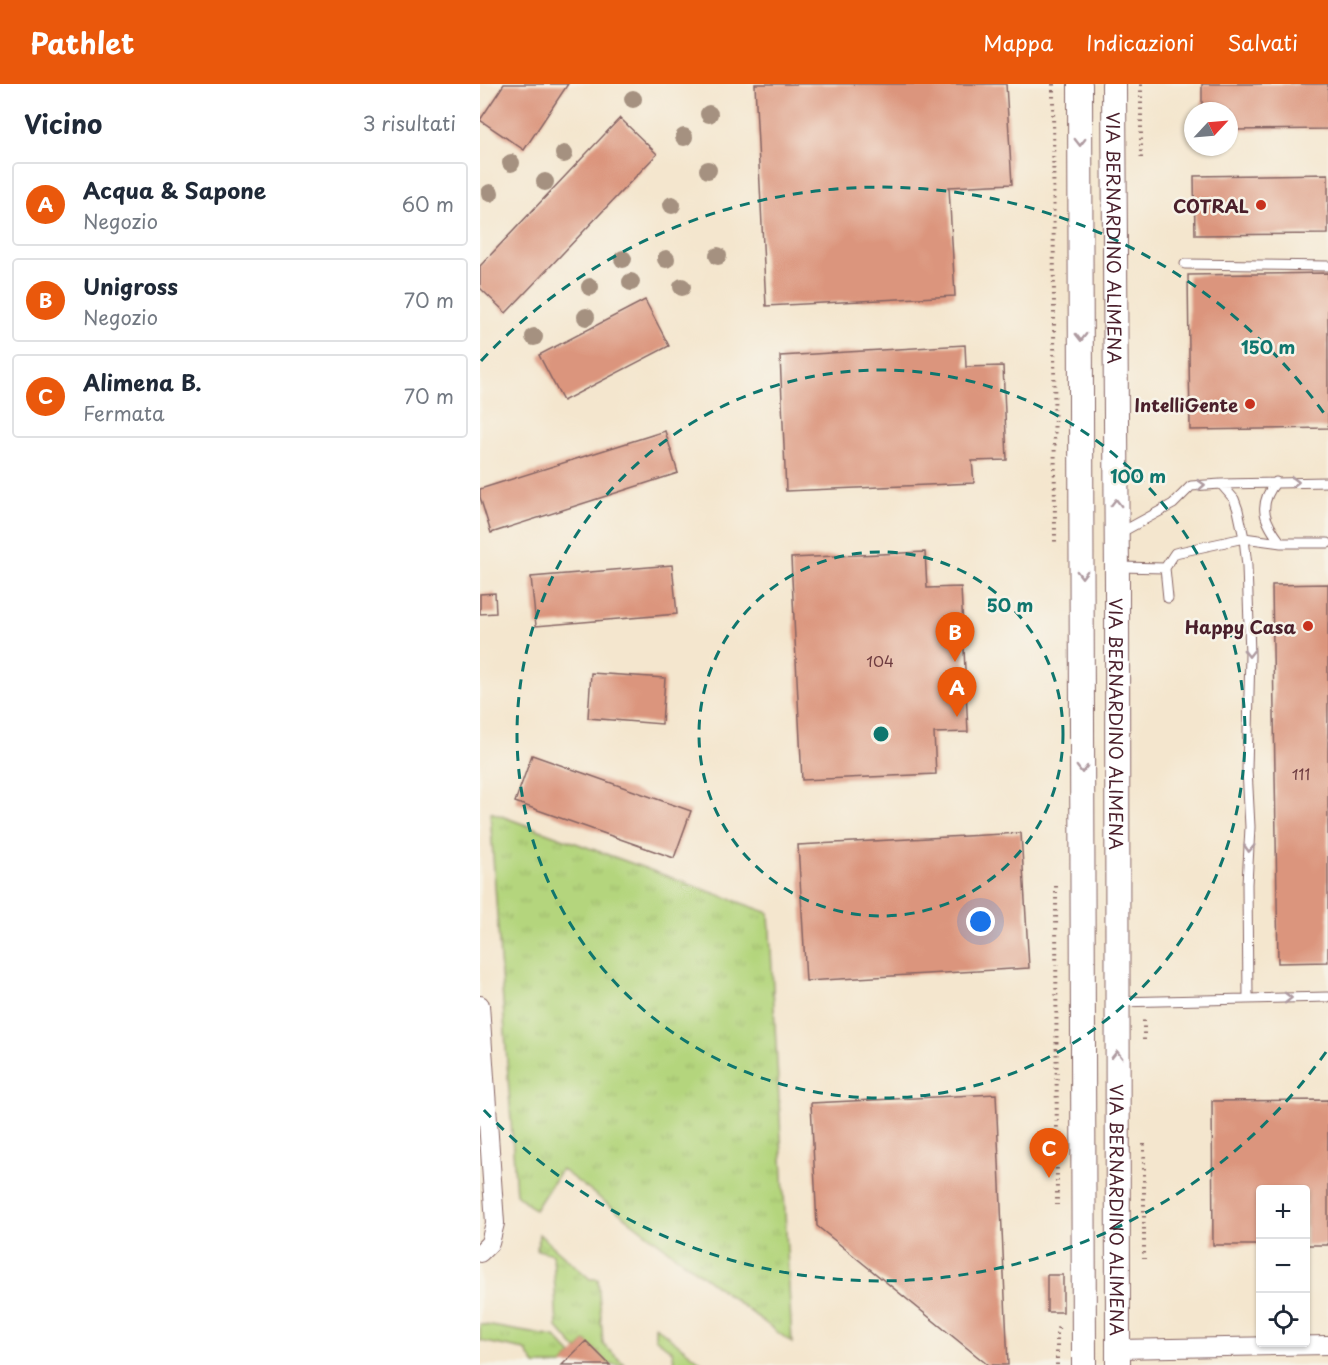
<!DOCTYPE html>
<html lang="it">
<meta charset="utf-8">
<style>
:root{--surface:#fff;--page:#f2f2f3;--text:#1f2937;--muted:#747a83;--line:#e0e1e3;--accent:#ea580c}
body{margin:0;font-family:"Playpen Sans",sans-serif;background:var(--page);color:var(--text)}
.controls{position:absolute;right:18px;bottom:18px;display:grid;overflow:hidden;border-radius:6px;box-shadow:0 2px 4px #0004}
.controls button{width:54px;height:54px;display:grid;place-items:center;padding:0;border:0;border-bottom:2px solid var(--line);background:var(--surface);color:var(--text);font:30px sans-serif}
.compass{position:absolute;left:704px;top:18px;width:54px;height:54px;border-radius:50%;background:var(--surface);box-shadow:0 2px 4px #0004;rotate:64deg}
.you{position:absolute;left:501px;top:838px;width:21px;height:21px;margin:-15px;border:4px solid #fff;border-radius:50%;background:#1a73e8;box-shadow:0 0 0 9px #1a73e833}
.badge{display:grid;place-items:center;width:39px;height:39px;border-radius:50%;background:var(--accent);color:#fff;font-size:20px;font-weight:700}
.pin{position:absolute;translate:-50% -50px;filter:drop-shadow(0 2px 3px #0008)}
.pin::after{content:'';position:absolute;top:32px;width:21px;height:18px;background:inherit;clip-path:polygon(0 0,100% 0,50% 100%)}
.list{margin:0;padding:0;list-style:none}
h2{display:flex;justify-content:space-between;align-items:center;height:78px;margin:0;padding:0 24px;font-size:26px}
h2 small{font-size:20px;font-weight:400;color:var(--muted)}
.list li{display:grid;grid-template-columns:39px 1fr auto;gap:18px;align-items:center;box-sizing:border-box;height:84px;margin:0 12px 12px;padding:0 12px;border:2px solid var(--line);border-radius:6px}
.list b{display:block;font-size:22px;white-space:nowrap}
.list p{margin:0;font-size:20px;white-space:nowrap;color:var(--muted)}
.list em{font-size:20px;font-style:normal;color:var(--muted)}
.icon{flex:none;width:33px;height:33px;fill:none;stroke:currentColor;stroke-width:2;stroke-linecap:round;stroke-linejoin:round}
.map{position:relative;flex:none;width:848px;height:1281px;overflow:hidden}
header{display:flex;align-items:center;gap:36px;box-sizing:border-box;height:84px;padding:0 30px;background:var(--accent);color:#fff}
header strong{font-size:28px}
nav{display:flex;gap:33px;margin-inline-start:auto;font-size:21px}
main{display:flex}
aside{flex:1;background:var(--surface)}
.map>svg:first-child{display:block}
</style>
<header>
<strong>Pathlet</strong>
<nav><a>Mappa</a><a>Indicazioni</a><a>Salvati</a></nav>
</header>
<main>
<aside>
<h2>Vicino<small>3 risultati</small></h2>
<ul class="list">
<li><span class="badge">A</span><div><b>Acqua &amp; Sapone</b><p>Negozio</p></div><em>60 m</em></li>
<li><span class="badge">B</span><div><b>Unigross</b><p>Negozio</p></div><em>70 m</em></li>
<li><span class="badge">C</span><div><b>Alimena B.</b><p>Fermata</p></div><em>70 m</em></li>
</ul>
</aside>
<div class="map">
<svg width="848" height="1281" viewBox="0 0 848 1281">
<defs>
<pattern id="grass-tufts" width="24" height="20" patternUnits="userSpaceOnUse" patternTransform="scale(1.5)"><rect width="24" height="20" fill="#b4d57d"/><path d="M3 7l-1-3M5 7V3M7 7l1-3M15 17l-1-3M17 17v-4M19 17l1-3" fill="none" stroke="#9cb66c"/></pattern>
</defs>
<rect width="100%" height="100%" fill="#f7f3e8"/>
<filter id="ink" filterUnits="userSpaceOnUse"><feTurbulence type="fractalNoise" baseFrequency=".0167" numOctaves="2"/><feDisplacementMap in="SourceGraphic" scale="12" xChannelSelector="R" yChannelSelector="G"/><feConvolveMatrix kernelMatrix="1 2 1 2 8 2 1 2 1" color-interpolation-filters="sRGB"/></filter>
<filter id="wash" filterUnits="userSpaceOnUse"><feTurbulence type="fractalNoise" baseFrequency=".008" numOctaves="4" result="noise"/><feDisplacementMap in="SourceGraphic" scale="24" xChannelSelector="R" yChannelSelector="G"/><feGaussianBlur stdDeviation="1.35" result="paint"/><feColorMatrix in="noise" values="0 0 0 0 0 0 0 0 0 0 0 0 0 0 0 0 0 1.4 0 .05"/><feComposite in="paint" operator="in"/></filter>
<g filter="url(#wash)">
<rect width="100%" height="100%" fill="#f4e6ce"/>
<path fill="url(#grass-tufts)" stroke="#7f7a54" stroke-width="1.5" d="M10,728l279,101 23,430 -231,-174 -26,41 -19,-16z
M59,1150l51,45h8l5,65 22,21h-15l-24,-24 -9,9 -20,-23 -4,-73 -16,-4z
M0,1240l75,13 17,18 -10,10h-27l-10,-15 -45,-9z
M175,1242l50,39h-30l-3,-14 -17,-13z"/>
<g id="blocks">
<path fill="#db957d" d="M24,0h64l-44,66 -44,-30z
M275,0h251l6,100 -63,3 6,109 -189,10z
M722,0h126v45l-99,1v-19h-27z
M140,34l37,36 -151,159 -26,-25v-22z
M848,90v60l-133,1 -1,-59z
M848,189v155l-138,2 -2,-155z
M165,216l24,46 -106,55 -24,-46z
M485,261l1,22 37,-1 4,94 -35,1 2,22 -188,8 -6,-135z
M185,347l13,42 -187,60 -11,-36v-8z
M445,468l2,36 34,-1 7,145 -34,1 2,41 -134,6 -11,-222z
M192,481l5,49 -141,12 -5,-49z
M848,500v378l-50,1 -6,-378z
M15,509l1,20 -16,1v-20z
M111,589l74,5 -3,46 -74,-6z
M52,671l159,56 -17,47 -159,-56z
M541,749l8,135 -223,13 -8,-136z
M516,1010l12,271h-20l-171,-139 -6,-123z
M848,1016v145h-22v-55h-46v55h-47l-1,-144z
M567,1191h16v37h-16z
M106,1257l24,24h-48z"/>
</g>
</g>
<g filter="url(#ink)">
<use href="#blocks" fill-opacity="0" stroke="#866564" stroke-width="1.5"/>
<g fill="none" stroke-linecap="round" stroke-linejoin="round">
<defs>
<path id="service" d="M705,180l143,2
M796,398c-19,23 -12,39 5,61
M741,400l107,-2
M638,450l55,-30 18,-18 30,-2 13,15 4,11 6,28 3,28 3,89 -3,114 3,58 -3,57 1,114
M639,483l46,1
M688,514l-3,-30 10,-15 69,-15 37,5h47
M637,918l211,-5"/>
<path id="minor" d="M0,921l15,218 -5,20 -10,10
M638,1265l210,-4"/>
<g id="tertiary">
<path d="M600,0l4,1281"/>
<path id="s1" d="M634,0l3,501 1,780"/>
</g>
</defs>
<use href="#service" stroke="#866564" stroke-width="11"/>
<use href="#minor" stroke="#866564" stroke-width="20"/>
<use href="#tertiary" stroke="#866564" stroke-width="26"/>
<path stroke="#866564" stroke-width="4" stroke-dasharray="1.5 4.5" stroke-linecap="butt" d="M573,0l2,458
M661,74v-74
M576,802l1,319
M664,956v-22
M664,1060v115
M577,1281v-33l2,-6"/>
<use href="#service" stroke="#fff" stroke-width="9"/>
<use href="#minor" stroke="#fff" stroke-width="18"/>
<use href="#tertiary" stroke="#fff" stroke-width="24"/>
</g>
<g fill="#a59180">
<circle cx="153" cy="15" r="9"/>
<circle cx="229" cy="30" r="9"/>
<circle cx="204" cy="53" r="9"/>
<circle cx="84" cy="70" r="9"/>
<circle cx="31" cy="79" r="9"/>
<circle cx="228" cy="86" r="9"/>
<circle cx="65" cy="98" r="9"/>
<circle cx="10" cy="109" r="9"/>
<circle cx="192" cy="121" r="9"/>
<circle cx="238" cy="172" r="9"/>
<circle cx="143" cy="175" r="9"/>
<circle cx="186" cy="175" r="9"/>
<circle cx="151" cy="198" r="9"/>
<circle cx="110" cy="203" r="9"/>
<circle cx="202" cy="203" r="9"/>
<circle cx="106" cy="233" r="9"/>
<circle cx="54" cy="253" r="9"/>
</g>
<defs><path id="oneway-chevron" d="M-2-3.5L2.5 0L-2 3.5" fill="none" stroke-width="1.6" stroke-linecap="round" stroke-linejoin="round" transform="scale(1.5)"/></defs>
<g stroke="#ae9aa0">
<use href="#oneway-chevron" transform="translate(600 58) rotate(90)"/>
<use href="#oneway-chevron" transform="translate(601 253) rotate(90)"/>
<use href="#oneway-chevron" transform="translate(815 398)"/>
<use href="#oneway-chevron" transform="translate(721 401) rotate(-4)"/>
<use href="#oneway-chevron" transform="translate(636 419) rotate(-90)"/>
<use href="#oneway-chevron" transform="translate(602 490) rotate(90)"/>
<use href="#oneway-chevron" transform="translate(769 569) rotate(90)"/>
<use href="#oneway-chevron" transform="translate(602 685) rotate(90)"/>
<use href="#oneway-chevron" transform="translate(769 764) rotate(93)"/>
<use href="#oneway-chevron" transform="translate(808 914) rotate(-1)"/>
<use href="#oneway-chevron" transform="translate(637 971) rotate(-90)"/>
</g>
</g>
<g fill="none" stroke="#0f766e" stroke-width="3" stroke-dasharray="10 8">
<circle cx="401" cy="650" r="182"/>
<circle cx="401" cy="650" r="364"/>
<path d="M846 968A547 547 0 0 1 1 1023M1 277A547 547 0 0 1 846 332"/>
</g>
<g fill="#c8321e" stroke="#f7f3e8" stroke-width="2">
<circle cx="781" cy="121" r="6"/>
<circle cx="770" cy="320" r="6"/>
<circle cx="828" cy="542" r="6"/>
</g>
<g text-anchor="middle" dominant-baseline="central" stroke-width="5" stroke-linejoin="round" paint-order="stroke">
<g font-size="15" fill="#6e3c40">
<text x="400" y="576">104</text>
<text x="821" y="689">111</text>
</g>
<g font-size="18" font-weight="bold" fill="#4a1f2b" stroke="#f7f3e8" text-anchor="end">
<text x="769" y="121">COTRAL</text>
<text x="758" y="320">IntelliGente</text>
<text x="816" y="542">Happy Casa</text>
</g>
<g font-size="18" fill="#4a1f2b" stroke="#f7f3e8">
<text stroke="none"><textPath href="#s1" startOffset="154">VIA BERNARDINO ALIMENA</textPath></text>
<text stroke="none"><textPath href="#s1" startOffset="640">VIA BERNARDINO ALIMENA</textPath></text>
<text stroke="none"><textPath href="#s1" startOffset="1126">VIA BERNARDINO ALIMENA</textPath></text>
</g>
</g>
<circle cx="401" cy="650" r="9" fill="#0f766e" stroke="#f7f3e8" stroke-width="3"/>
<g font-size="18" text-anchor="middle" font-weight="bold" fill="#0f766e" stroke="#f7f3e8" stroke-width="5" stroke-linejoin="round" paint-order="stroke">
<text x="788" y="270">150 m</text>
<text x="658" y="399">100 m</text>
<text x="530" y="528">50 m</text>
</g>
</svg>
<div class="controls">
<button>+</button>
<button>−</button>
<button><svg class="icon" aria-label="locate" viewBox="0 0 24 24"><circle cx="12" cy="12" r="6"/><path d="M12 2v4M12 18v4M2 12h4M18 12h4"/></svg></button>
</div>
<svg class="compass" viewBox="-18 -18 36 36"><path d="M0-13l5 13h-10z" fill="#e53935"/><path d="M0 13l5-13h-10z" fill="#747a83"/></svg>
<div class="you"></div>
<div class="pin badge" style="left:477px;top:633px">A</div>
<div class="pin badge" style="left:475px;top:578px">B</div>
<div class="pin badge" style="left:569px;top:1094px">C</div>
</div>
</main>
